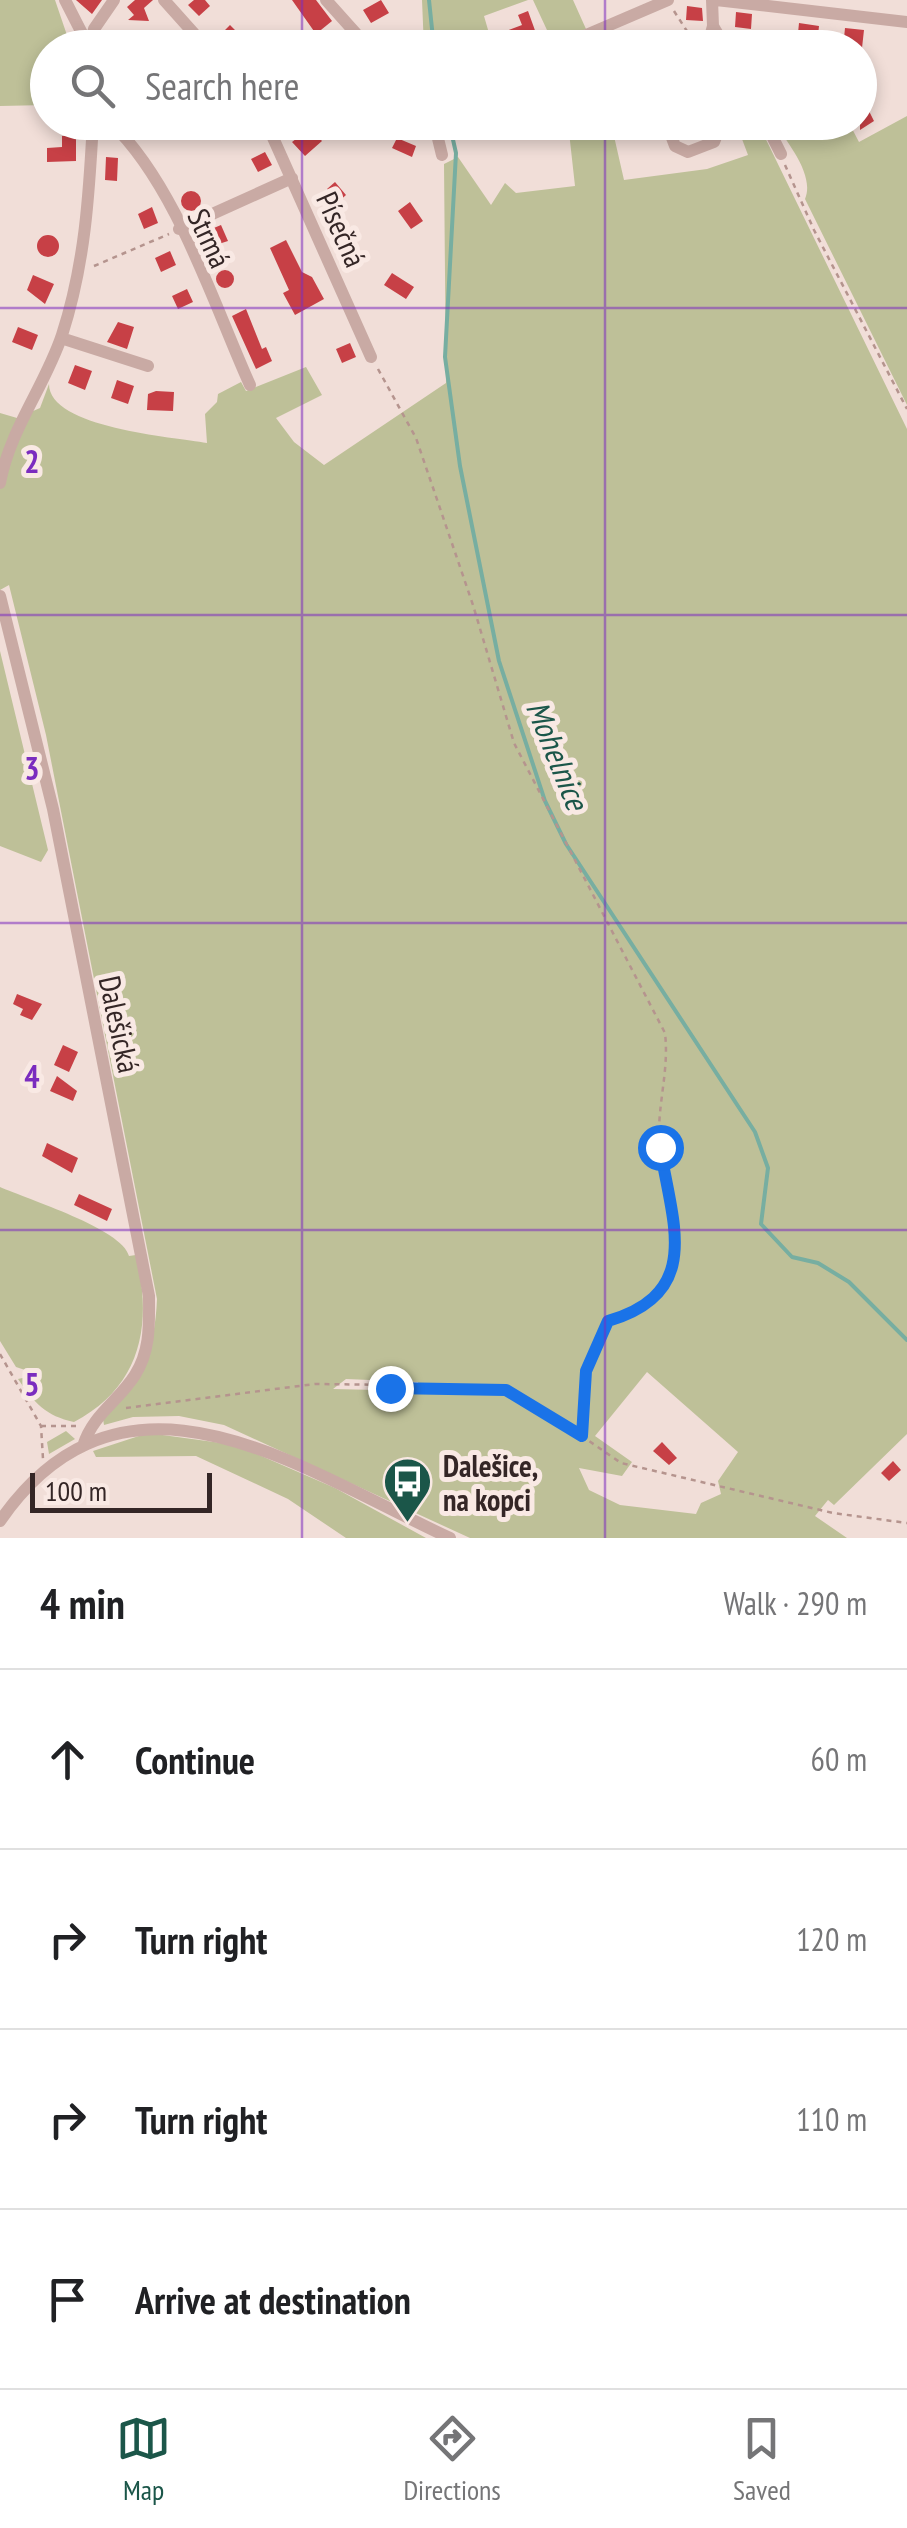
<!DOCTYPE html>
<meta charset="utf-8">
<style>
:root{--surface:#fff;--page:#f2f2f2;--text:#202124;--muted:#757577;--line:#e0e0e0;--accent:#1b5649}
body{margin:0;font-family:"PT Sans Narrow",sans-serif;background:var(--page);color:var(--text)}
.scale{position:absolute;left:30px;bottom:25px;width:182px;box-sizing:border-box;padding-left:10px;border:5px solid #342626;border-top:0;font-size:28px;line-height:35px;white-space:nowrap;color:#342626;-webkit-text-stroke:8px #f9e9e4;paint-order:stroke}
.stop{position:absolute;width:30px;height:30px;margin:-22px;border:8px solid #1a73e8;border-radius:50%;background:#fff}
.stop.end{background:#1a73e8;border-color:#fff;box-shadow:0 2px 10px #0008}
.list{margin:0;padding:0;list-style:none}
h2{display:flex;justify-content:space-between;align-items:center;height:130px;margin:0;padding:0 40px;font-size:42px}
h2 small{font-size:32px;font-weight:400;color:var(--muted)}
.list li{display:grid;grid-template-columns:65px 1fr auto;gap:30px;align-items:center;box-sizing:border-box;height:180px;padding:0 40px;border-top:2px solid var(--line)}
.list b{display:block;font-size:38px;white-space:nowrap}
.list em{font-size:32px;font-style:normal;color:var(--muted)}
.icon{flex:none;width:55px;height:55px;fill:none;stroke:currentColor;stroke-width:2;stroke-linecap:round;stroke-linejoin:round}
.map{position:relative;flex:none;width:907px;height:1538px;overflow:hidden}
.search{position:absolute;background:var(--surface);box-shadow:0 5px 15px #0003;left:30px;right:30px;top:30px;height:110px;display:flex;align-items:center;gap:25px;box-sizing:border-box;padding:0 35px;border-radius:55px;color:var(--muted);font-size:38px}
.sheet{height:850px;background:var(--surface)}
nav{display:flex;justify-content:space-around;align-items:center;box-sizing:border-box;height:140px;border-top:2px solid var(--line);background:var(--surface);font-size:28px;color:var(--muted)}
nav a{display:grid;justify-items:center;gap:5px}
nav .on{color:var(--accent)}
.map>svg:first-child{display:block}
</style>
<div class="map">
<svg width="907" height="1538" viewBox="0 0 907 1538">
<rect width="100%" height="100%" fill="#f1ded8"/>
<path fill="#bec098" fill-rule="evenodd" d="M0,0h55l16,47 -23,1 -1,57 -47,1z
M422,0h106l-44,16 9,31 -69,1z
M533,0h40l13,29 -33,14z
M907,116v289l-102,-206c10,-24 -17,-55 -30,-76h74l10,19z
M568,123h43l13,57 83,-11 41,-14 -12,-32h22l149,306v1005l-73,71 -6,-5 -13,16 32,22h-377l-246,-113 -45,-9 -46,1 -29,8 -1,-6c38,-35 52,-69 54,-120l-111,-564 -37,-150 -9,5v-177l17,5 23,-10 9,-24c0,44 124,53 158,59l-2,-29 12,-12 1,-8 23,-12 5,9 60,-24 16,28 -46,23 18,24 30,23 122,-82 -2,-219 14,-7 33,48 14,-22 11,10 59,-7zM647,1372l91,80 -20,29 3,13 -20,9 -5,11 -76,-9 -31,-15 -10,-22 43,8 10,-14 -37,-26zM346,1379l72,3 2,9 -87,-2z
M0,651l48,199 -7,12 -41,-16z
M0,1187c27,12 123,42 129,69l7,-1c17,70 5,132 -62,167 -28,-6 -40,-19 -56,-43l9,-2 -2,-7 -9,-3 -16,-26z
M66,1431l9,8 -26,15 -2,-12z
M148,1433l88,12 99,43 91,50h-80l-58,-39 -92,-43 -100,1 -3,-6z"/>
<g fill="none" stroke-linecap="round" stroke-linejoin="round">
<path stroke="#77aea1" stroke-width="4" d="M429,0l5,48
M449,122l7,31 -11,204 15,109 39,195 46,140 21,43 189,288 13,36 -7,56 31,33 26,6 31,19 58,58"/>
</g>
<path fill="#c74046" d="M76,0h26l-10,14z
M135,0h18l-9,8 5,13 -21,-1 6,-5 -7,-8z
M194,0h11l5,6 -11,10 -11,-11z
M292,0h24l16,21 -16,13z
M381,0l8,13 -18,10 -8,-13z
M687,6l15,2 1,13 -17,-1z
M528,11l9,25 -26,10 -5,-15 16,-6 -4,-10z
M736,12l16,2 -1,15 -16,-2z
M799,23l20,3 -2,19 -20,-2z
M230,25l14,14 -8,9h-9l-10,-10z
M845,28l19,2 -2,18h-19z
M625,31l7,17h-21l-4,-9z
M867,107l7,14 -14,9v-18z
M531,122h21l2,15 -22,-3z
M679,122h32l-2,5 -26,8z
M310,128l12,13 -17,15 -13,-14z
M62,136h14v25l-29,1v-14l15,-1z
M397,138l19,8 -4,11 -20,-9z
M265,152l7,13 -14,7 -7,-13z
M106,157l12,1 -1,23 -12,-1z
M335,182l11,13 -9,8 -10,-14z
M181 201a10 10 0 1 1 20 0a10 10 0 1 1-20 0Z
M410,202l13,19 -12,8 -13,-18z
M152,207l6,16 -14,6 -6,-15z
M221,225l7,16 -25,8 -6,-14z
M37 246a11 11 0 1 1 22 0a11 11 0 1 1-22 0Z
M286,240l16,32 10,5 12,22 -29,16 -12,-22 6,-3 -19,-42z
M170,251l6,14 -15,7 -6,-14z
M216 279a9 9 0 1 1 18 0a9 9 0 1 1-18 0Z
M392,273l22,14 -8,12 -22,-14z
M33,275l21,9 -9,20 -18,-14z
M187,289l6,13 -15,7 -6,-13z
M246,309l16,40 4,-2 6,14 -16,8 -24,-53z
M118,322l16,5 -7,22 -20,-7z
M18,327l20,8 -6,15 -20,-8z
M350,343l6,14 -14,6 -6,-14z
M75,365l17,6 -7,19 -17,-7z
M117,380l17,6 -6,18 -17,-6z
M156,391l18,1 -1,19 -26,-1 1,-16z
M17,994l25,10 -10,16 -12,-5 3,-6 -10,-5z
M63,1045l15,7 -9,20 -15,-7z
M57,1076l20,15 -4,10 -23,-10z
M47,1143l31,15 -6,15 -30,-17z
M79,1194l33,15 -5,12 -33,-16z
M662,1442l15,16 -8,7 -16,-14z
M893,1461l8,9 -12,11 -8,-8z"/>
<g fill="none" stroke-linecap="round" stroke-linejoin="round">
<path stroke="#b5948e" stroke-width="2.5" stroke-dasharray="5 5" stroke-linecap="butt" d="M674,11l20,31
M785,165l29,65 93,179
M94,266l75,-32
M378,369l38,69 57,167 41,138 151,290c4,35 -6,66 -6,100 1,79 55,157 -51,188l-22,50 -4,65
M0,1354l41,72 2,33
M126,1408l189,-24 168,2 45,13 93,64 212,50 74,10
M41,1426h36"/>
<path stroke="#c9aaa4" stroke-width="12" d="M65,0l24,47
M164,0l43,48
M326,0l43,48
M712,0l1,26 13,22
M716,0l191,22
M89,48l5,-19 20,-29
M556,48l112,-48
M707,48l6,-22
M110,122c66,62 103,181 140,263
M266,122l105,235
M434,122l8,33
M666,122l9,24 13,6 26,-10 8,-20
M765,122l16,32
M179,229l113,-51
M61,338l87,28
M0,483c10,-54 45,-97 62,-148 23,-71 27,-139 31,-213
M0,596l53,213 96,487c0,27 2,54 -14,79 -17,27 -42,39 -52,71
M0,1521c125,-180 302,-51 450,17"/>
</g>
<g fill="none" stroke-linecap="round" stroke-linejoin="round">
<path stroke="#1a73e8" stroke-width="12" d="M390,1388l116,2 76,46 4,-65 22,-50c96,-28 64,-98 52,-174"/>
</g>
<path fill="none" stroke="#7b2cbf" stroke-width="2.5" stroke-opacity="0.55" d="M302,0v48M605,0v48M302,122v1416M605,122v1416M0,308h907M0,615h907M0,923h907M0,1230h907"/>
<defs>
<symbol id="bus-pin" viewBox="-11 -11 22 30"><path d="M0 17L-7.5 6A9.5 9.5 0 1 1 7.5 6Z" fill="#1b5649" stroke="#f9e9e4"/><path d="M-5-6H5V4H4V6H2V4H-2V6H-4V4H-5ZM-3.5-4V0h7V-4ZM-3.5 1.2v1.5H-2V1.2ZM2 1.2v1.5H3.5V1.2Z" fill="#fff"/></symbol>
</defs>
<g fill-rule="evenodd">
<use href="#bus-pin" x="380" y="1454" width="55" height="75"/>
</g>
<g text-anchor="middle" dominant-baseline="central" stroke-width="10" stroke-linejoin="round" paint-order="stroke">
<g font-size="30" fill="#342626" stroke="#f9e9e4">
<text transform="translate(342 229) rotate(66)">Písečná</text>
<text transform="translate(210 238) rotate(65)">Strmá</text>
<text transform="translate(120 1024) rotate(78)">Dalešická</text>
</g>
<g font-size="30" font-weight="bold" fill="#342626" stroke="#f9e9e4" text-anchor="start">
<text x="443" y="1465">Dalešice,<tspan x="443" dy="34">na kopci</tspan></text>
</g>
<g font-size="32" font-style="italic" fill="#1b5649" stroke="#f9e9e4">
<text transform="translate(558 755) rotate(68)">Mohelnice</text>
</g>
</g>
<g font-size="32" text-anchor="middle" font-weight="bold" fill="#7b2cbf" stroke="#f9e9e4" stroke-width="10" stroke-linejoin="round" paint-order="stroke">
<text x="32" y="473">2</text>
<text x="32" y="780">3</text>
<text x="32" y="1088">4</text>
<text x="32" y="1396">5</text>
</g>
</svg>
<div class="scale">100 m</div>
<div class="stop" style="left:660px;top:1147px"></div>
<div class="stop end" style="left:390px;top:1388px"></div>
<div class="search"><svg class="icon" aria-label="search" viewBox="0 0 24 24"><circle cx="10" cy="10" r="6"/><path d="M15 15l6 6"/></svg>Search here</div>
</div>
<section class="sheet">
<h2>4 min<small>Walk · 290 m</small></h2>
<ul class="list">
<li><svg class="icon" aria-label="ahead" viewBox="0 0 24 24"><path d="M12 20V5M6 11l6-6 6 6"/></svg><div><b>Continue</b></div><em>60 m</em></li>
<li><svg class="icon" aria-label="right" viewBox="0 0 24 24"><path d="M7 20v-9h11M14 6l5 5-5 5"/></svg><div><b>Turn right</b></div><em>120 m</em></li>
<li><svg class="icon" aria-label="right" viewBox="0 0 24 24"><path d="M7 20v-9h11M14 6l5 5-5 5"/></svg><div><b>Turn right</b></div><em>110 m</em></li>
<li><svg class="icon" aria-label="arrive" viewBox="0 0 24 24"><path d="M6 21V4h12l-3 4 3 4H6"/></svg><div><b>Arrive at destination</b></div></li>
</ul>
</section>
<nav>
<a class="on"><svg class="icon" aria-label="map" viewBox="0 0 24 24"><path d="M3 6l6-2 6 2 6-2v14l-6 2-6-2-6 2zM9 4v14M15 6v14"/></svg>Map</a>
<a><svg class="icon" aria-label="directions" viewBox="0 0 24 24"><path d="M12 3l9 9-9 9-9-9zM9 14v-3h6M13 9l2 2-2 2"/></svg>Directions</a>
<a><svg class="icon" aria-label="saved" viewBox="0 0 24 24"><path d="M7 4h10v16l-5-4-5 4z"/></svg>Saved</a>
</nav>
